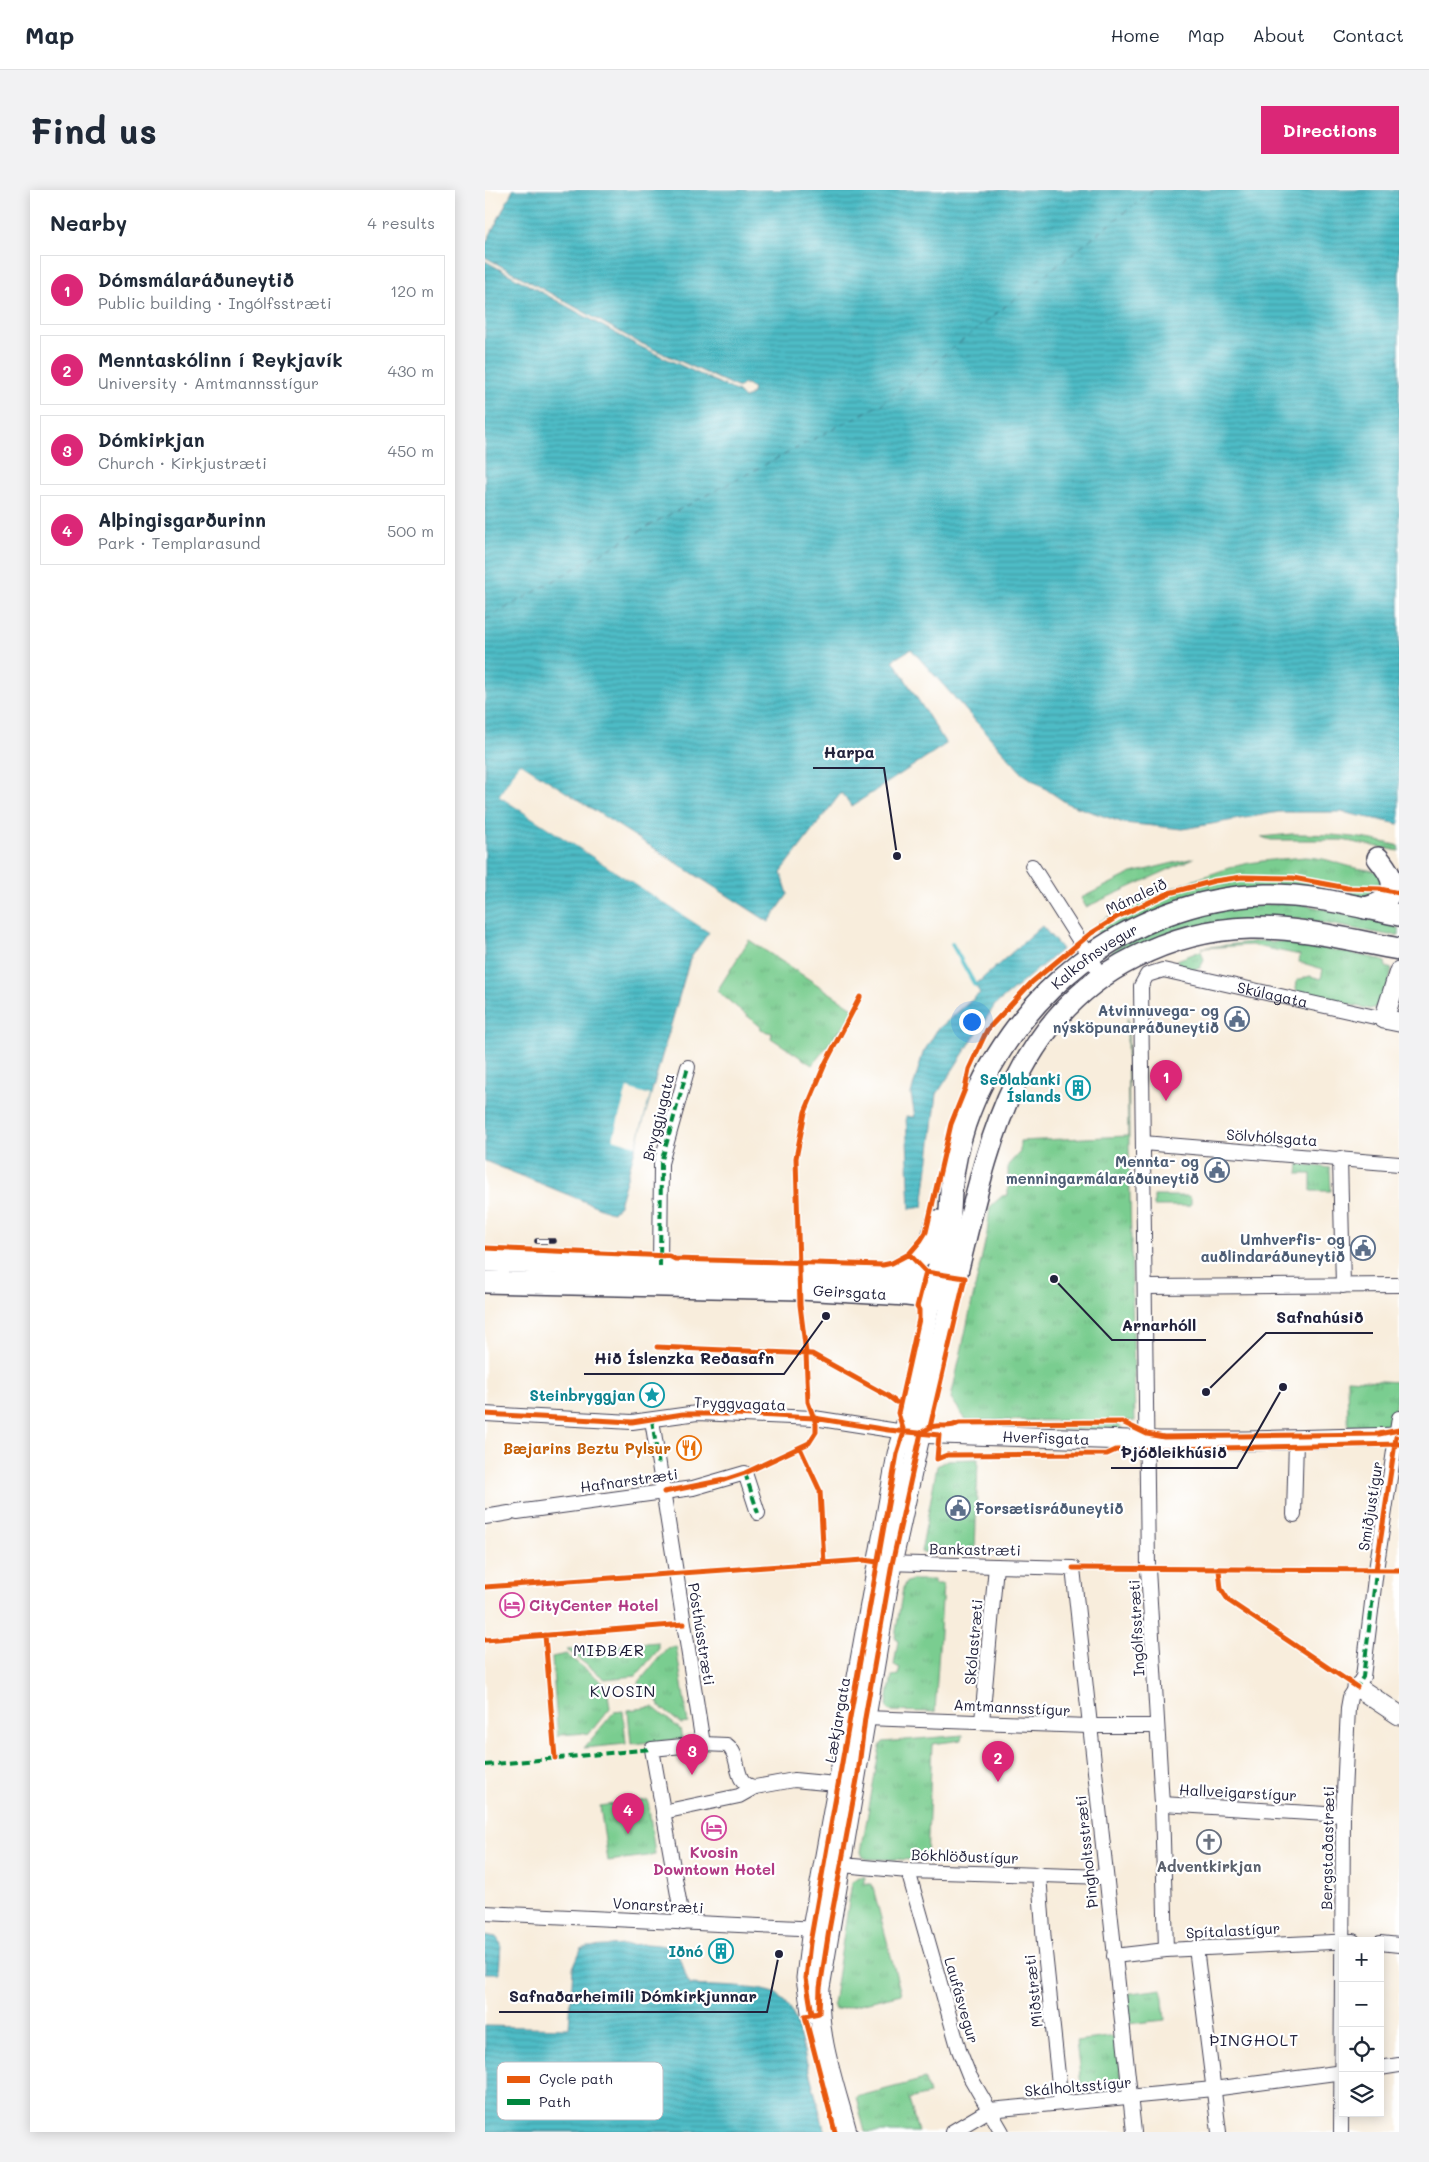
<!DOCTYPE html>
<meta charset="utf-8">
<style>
:root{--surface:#fff;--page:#f2f2f3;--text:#1f2937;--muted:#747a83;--line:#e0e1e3;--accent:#db2777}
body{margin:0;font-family:Mali,sans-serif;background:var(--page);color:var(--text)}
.controls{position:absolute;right:15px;bottom:15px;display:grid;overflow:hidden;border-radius:0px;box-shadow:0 2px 12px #0003}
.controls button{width:45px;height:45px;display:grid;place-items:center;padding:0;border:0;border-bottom:1px solid var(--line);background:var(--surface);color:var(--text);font:25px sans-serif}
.you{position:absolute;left:486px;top:831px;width:18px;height:18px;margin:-12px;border:4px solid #fff;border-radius:50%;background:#1a73e8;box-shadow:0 0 0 8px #1a73e833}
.badge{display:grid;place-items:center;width:32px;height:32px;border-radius:50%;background:var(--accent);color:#fff;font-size:16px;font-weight:700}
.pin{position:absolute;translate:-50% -41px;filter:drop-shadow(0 1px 2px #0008)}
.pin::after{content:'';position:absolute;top:26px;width:18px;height:15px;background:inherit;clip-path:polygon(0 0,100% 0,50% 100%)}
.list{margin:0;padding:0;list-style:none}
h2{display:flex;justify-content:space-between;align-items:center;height:65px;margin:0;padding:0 20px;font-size:21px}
h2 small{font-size:16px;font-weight:400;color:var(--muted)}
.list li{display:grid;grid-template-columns:32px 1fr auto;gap:15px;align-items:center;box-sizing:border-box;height:70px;margin:0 10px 10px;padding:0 10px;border:1px solid var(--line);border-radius:0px}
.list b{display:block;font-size:19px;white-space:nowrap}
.list p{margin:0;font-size:16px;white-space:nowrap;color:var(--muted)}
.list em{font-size:16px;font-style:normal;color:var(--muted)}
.icon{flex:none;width:28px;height:28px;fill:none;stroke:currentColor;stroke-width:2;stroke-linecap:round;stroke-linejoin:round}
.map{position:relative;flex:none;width:914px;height:1942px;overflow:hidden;border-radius:0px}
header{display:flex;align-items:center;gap:30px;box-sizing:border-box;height:70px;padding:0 25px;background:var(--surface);border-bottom:1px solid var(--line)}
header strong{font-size:24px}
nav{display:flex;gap:28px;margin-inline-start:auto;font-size:18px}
.intro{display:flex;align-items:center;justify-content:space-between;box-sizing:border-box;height:120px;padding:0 30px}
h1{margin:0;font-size:35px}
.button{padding:12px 22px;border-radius:0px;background:var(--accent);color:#fff;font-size:18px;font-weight:700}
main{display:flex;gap:30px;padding:0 30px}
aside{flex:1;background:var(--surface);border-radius:0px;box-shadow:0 2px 12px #0003}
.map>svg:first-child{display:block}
</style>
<header>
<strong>Map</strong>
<nav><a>Home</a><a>Map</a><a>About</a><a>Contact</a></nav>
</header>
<div class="intro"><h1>Find us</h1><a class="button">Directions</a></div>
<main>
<aside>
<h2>Nearby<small>4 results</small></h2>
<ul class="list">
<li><span class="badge">1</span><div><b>Dómsmálaráðuneytið</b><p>Public building · Ingólfsstræti</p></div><em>120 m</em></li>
<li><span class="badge">2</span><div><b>Menntaskólinn í Reykjavík</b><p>University · Amtmannsstígur</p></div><em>430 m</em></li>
<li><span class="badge">3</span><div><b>Dómkirkjan</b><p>Church · Kirkjustræti</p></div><em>450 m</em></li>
<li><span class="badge">4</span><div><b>Alþingisgarðurinn</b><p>Park · Templarasund</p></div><em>500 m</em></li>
</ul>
</aside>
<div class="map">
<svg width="914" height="1942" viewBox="0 0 914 1942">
<defs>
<pattern id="grass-tufts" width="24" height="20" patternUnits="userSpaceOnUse" patternTransform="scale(1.25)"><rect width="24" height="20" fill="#7acd90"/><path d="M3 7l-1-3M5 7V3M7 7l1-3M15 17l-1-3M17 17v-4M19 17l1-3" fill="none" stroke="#69b07d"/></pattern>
<pattern id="water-rules" width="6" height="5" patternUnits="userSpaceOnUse" patternTransform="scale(1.25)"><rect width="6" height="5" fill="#4ebcc6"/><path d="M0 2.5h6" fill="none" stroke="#4098a2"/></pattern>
</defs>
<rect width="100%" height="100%" fill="#fff"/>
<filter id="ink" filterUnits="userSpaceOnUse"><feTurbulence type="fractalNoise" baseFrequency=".02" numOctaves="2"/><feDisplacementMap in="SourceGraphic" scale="10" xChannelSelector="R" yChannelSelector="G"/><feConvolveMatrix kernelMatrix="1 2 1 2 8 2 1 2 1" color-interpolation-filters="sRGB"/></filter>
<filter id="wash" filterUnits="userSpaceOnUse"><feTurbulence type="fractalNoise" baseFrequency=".0096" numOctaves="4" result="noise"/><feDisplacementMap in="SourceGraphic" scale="20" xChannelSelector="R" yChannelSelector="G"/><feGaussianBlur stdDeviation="1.12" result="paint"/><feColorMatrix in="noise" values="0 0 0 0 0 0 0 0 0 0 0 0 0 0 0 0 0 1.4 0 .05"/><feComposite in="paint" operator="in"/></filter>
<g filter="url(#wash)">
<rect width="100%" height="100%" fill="#f8eddc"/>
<path fill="url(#grass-tufts)" stroke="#4e7866" d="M807,644c36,0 72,2 107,12v5l-57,-11h-71l-10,-3z
M820,667c20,1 25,4 43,9 14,4 26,3 39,10l-7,23 -90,-9 -185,45 -5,1 -5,-9c7,-15 124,-57 145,-62 21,-5 44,-6 65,-8z
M709,668l-108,49 -5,-9 51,-25z
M812,713l95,21 7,5v6h-11l-92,-17 -14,1 -167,40 -11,-1 23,-19 86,-32z
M264,750l107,70 -44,55 -41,-27 1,-5 -12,-3 1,-3 -44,-36z
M775,751l31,1 89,17 5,3 1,5 6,2c-4,14 -6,39 -23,40l-67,-15 -6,-4 1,-10 13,-4 11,3 2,-10 -24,-7 1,-7 -49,-10 -50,3z
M716,761l3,9 -4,8 -9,2 -12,-4 -2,-6z
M642,829h1l1,132 6,270 -169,-1 -15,-22 36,-165 3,-26 12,-11 6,-1v-30l12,-13v-11l108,-5z
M814,974l31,4 1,23h-20v-17h-13z
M669,1006h34l3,2v6l-3,2h-34z
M862,1189l52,3 -7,43 -44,1z
M556,1234h77l5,5 -69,1z
M493,1269l-3,94 -54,-1 16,-86 10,-6z
M427,1390h22v4h9l-8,128 -45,-1 -4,-4 6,-31 6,-1 2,-7 -6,-3 4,-24 -3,-4 8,-49 2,-5z
M173,1452v8l-22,26 -31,3 -38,-29z
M191,1456l12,77 -7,1 -22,-18 -2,-11 -16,2 -2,-15 28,-34z
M81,1464l41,32 3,22 -22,27 -2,-2 -26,2 -2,2 -6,-80z
M168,1517l27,22 2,10 -51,5 -3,-34z
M138,1521l3,33 -42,4 30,-36z
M478,1545l-1,5 -30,4 -5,116 -60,-1 -4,-2 -2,-5 19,-106 3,-4z
M163,1610l7,55 -47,6 -8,-55 21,-3 -1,7 7,3 5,-4 -2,-7z
M374,1687h6v7h7l29,110 -66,16 -2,-6 19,-122z
M677,1799l3,31 -37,4 -3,-30z
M632,1846l5,49 -1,4 -39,5 -6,-53z
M440,1889l4,15 -20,5 9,33h-53l-9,-35z"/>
<path fill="url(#water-rules)" stroke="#386f80" d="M28,0h886v634l-58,-12h-62l-96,17 -59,-6 -56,-19 -46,-31 -111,-124 -18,11 53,84 -94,62 -11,-13 -60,79 7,22 -19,28 -249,-159 -21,33 210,136 -19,27 -71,246 -6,7 -5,-1 -123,-50v-900l152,84 101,47 6,6 6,-2 3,-6 -5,-6h-5l-4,4 -101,-46 -153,-85v-12z
M557,736l20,23 -67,56 -58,89 -14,113 -13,2 -4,-93 9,1 -4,-23 12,-41 14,-23 43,-37 -5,-8z
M0,1745l11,2 5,7 -2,29h-14z
M160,1754c40,2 32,8 44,41 17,1 78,1 89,10 8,7 14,17 18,26l29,111h-340v-106l84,2 4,-60 8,-19 7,-2z"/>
<path fill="#f8eddc" d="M35,573l211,136 -2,2 -208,-134 -19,28 209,135 -2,2 -210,-136z
M142,898l23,7 -14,51 -23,-7z"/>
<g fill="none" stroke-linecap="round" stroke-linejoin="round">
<path stroke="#4ebcc6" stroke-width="4" d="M467,754l23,41"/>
<path stroke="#346073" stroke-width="1" stroke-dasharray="6 5" stroke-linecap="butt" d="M0,430l176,-101 222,-116 270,-213"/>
</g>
</g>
<g filter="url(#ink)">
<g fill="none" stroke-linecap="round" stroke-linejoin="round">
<defs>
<g id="street">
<path d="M547,676l70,110"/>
<path d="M658,953l256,21"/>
<path d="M855,968l3,128"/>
<path d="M175,1076l1,-103 27,-96"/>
<path d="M660,1097l254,-2"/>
<path d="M0,1224l147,8 65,-9 117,5 90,14"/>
<path d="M167,1230l51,324"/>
<path d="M32,1322l176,-24 52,-15 13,40"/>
<path d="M809,1325l2,-75"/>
<path d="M0,1327l24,-4"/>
<path d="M399,1373l189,5 61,564"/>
<path d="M380,1528l224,8h68"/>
<path d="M497,1531l14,-155"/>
<path d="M677,1614l181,11"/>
<path d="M178,1622l76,-16 16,-9 39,-7 53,5"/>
<path d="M346,1674l77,7 197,6"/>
<path d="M423,1681l51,179 10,25 33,57"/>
<path d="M554,1684l5,69 17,160"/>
<path d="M0,1723l335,16"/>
<path d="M198,1733l-31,-174 51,-5 24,1c16,12 4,39 28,42"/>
<path d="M895,1753l19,2"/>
<path d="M711,1758l23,184"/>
<path id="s1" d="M681,1760l-4,-146 -14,-235 -7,-583 6,-11 16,-5 221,49"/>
<path d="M629,1766l52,-6 187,-9"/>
<path d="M895,1878l19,-3"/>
<path d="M467,1942l37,-22 224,-21 130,-17"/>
<path d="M856,1942l2,-317 5,-107 2,-11 13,-20 13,-107 23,-152"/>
</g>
<g id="secondary">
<path d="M914,781l-15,48 15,3"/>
<path id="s2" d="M425,1243l250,8h86l153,-4"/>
<path d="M872,1497l42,28"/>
<path d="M326,1822l-5,-34 6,-50 85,-474 7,-22 27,-134"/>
<path d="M362,1942c-12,-46 -31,-96 -27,-144l72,-424 58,-264"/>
</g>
<g id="primary">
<path d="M880,718c34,-9 34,-25 13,-50"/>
<path d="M0,1071l314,11 85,5 50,7"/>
<path d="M400,1087c31,-10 45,-23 52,-56"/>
<path id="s3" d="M0,1092l315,7 107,6 43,5c34,-128 51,-276 184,-342 35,-18 76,-29 116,-30 50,-1 100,12 149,21"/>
<path id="s4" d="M446,1108c7,-26 13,-52 18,-78 2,-12 1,-25 3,-37 2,-20 7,-40 13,-59 44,-128 163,-225 300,-229 45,-1 90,11 134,20"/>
</g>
</defs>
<use href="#street" stroke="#424053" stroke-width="16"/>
<use href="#secondary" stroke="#424053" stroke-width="21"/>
<use href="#primary" stroke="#424053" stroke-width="24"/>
<use href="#street" stroke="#fff" stroke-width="14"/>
<use href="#secondary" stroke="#fff" stroke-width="19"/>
<use href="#primary" stroke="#fff" stroke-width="21"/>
<defs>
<path id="rail" d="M52,1051h17"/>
</defs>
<use href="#rail" stroke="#22223b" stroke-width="5.5"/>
<use href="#rail" stroke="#fff" stroke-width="4" stroke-dasharray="11" stroke-linecap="butt"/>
<path stroke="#00873e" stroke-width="4" stroke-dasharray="8 4" stroke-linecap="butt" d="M175,1076l1,-103 27,-96
M167,1230l7,46
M260,1283l13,40
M869,1495l3,2 6,-10 14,-112
M0,1575l167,-16"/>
<defs>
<path id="cycleway" d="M0,1058l184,8 6,3 208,6 9,-2 17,-9 12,-14 5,-8 25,-108 14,-35 4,-20 18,-39 45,-48 58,-48 27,-17 52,-24 45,-12 28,-4 51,1 54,10 33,1 19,4
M424,1064l17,18 39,6 -35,149
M172,1157l155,7 76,42 8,6
M0,1224l147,8 51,-8h51l80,4 74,12 51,5 -2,24 10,-4 160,-1 9,-4h10l273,-6
M419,1242l-6,-19 21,-94v-9l-2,-3 9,-35
M436,1243c19,-14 22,-2 38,-10l163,-1 25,12 17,3 215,-3 20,-4
M315,1258l20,43 4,72
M179,1302l60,-12 21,-7 64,-30 7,-11v-8l-8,-22 -2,-49 -6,-48 -4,-147 9,-46 20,-48 35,-67
M588,1378l326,2
M734,1380l2,19 8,12 128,86
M891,1380l20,-133
M0,1397l379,-27 13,2
M60,1445l10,123
M0,1450l199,-16
M327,1824l-6,-36 4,-35 72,-406 15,-83 7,-22
M350,1942l-30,-116 14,-3 1,-25 9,-58 29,-156 7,-56 27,-154 29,-131"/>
</defs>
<use href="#cycleway" stroke="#fff" stroke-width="8"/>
<use href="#cycleway" stroke="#e8590c" stroke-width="5"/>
</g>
</g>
<defs>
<symbol id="civic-ring" viewBox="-11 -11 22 22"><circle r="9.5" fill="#fff" stroke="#5c6f8a" stroke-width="1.5"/><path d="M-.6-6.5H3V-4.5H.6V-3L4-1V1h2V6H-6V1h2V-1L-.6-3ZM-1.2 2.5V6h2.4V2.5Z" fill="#5c6f8a"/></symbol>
<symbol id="building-ring" viewBox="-11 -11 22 22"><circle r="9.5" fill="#fff" stroke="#0f9aa8" stroke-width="1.5"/><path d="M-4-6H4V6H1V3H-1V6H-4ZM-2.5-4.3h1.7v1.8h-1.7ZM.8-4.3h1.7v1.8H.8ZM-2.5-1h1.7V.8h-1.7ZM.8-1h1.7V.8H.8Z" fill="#0f9aa8"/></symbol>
<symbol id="sight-ring" viewBox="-11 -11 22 22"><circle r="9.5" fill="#fff" stroke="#0f9aa8" stroke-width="1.5"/><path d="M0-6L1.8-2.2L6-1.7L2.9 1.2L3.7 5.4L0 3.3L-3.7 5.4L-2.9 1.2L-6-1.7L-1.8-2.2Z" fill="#0f9aa8"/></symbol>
<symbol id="restaurant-ring" viewBox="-11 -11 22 22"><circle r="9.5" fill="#fff" stroke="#e8710a" stroke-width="1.5"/><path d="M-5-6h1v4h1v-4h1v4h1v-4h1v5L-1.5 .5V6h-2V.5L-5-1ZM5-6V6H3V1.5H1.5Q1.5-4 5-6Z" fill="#e8710a"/></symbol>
<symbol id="hotel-ring" viewBox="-11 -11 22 22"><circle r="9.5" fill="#fff" stroke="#d1479c" stroke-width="1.5"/><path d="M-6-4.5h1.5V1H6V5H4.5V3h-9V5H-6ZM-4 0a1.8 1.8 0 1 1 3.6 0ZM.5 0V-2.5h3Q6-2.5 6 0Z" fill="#d1479c"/></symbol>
<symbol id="church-ring" viewBox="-11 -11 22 22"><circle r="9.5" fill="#fff" stroke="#6b7280" stroke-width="1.5"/><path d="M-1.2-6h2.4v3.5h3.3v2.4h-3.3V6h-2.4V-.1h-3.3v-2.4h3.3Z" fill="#6b7280"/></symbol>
</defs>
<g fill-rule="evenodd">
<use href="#civic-ring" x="738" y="815" width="28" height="28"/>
<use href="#building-ring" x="579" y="884" width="28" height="28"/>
<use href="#civic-ring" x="718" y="966" width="28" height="28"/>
<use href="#civic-ring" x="864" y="1044" width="28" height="28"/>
<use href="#sight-ring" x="153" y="1191" width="28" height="28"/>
<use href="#restaurant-ring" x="190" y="1244" width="28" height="28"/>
<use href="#civic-ring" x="459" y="1304" width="28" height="28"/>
<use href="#hotel-ring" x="13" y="1401" width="28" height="28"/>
<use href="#hotel-ring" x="215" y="1624" width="28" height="28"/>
<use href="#church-ring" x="710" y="1638" width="28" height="28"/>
<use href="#building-ring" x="222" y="1747" width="28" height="28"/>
</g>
<g text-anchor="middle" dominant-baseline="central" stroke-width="4.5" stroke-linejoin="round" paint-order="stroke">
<g font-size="15" fill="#22223b" stroke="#fff">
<text transform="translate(651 706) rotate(-25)">Mánaleið</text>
<text stroke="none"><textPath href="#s4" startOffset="394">Kalkofnsvegur</textPath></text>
<text stroke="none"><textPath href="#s1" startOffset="1106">Skúlagata</textPath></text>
<text transform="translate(173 927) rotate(-76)">Bryggjugata</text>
<text transform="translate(787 947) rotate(4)">Sölvhólsgata</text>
<text stroke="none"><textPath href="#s3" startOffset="365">Geirsgata</textPath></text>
<text transform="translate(255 1213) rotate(2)">Tryggvagata</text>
<text stroke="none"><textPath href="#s2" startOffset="136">Hverfisgata</textPath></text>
<text transform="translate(144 1290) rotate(-8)">Hafnarstræti</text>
<text transform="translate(885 1316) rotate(-81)">Smiðjustígur</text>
<text transform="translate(490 1359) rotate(1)">Bankastræti</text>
<text transform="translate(651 1438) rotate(-93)">Ingólfsstræti</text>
<text transform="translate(217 1444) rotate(81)">Pósthússtræti</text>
<text transform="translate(488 1452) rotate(-85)">Skólastræti</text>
<text transform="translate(527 1517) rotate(3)">Amtmannsstígur</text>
<text transform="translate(352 1530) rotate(-80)">Lækjargata</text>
<text transform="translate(753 1602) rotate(3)">Hallveigarstígur</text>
<text transform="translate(842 1658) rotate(-89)">Bergstaðastræti</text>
<text transform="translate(601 1662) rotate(-96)">Þingholtsstræti</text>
<text transform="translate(480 1666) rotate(2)">Bókhlöðustígur</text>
<text transform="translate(173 1715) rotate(3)">Vonarstræti</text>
<text transform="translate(748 1740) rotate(-3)">Spítalastígur</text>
<text transform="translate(548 1801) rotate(-96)">Miðstræti</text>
<text transform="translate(477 1810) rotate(74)">Laufásvegur</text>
<text transform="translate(593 1896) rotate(-5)">Skálholtsstígur</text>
</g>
<g font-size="15" font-weight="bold" fill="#4e5e75" stroke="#fff" text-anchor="end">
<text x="734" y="820">Atvinnuvega- og<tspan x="734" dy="17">nýsköpunarráðuneytið</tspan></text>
<text x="714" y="971">Mennta- og<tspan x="714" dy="17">menningarmálaráðuneytið</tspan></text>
<text x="860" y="1049">Umhverfis- og<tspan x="860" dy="17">auðlindaráðuneytið</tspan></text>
<text x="490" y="1318" text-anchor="start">Forsætisráðuneytið</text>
</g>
<g font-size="15" font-weight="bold" fill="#0d838f" stroke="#fff" text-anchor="end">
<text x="576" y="889">Seðlabanki<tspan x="576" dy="17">Íslands</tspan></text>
<text x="150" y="1205">Steinbryggjan</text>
<text x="218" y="1761">Iðnó</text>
</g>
<g font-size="15" font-weight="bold" fill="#c56008" stroke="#fff" text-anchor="end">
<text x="186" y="1258">Bæjarins Beztu Pylsur</text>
</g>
<g font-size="15" font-weight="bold" fill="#b23c85" stroke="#fff" text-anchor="start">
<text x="44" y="1415">CityCenter Hotel</text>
<text x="229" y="1662" text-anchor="middle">Kvosin<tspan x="229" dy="17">Downtown Hotel</tspan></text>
</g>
<g font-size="15" font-weight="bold" fill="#5b616d" stroke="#fff">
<text x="724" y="1676">Adventkirkjan</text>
</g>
<g font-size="16" letter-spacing="1" fill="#22223b" stroke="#fff">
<text x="124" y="1459">MIÐBÆR</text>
<text x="138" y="1500">KVOSIN</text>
<text x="769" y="1849">ÞINGHOLT</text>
</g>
</g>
<rect x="12" y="1872" width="166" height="58" rx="8" fill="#fff" stroke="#bdbdc4" stroke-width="1"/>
<rect x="22" y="1886" width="23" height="7" fill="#e8590c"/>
<rect x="22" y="1909" width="23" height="6" fill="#00873e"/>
<g font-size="14" fill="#22223b">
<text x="54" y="1894">Cycle path</text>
<text x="54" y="1917">Path</text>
</g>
<path fill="none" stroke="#22223b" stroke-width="2" d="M412 666L399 578H328M721 1202L781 1143H888M569 1089L627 1150H721M341 1126L299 1184H99M798 1197L752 1278H626M294 1764L282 1822H14"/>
<g fill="#22223b" stroke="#fff" stroke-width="2">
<circle cx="412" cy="666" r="5"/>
<circle cx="721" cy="1202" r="5"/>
<circle cx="569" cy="1089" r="5"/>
<circle cx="341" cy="1126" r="5"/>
<circle cx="798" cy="1197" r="5"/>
<circle cx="294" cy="1764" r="5"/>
</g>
<g font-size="16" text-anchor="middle" font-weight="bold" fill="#22223b" stroke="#fff" stroke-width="4.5" stroke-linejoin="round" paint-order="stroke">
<text x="364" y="568">Harpa</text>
<text x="835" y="1133">Safnahúsið</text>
<text x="674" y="1141">Arnarhóll</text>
<text x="199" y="1174">Hið Íslenzka Reðasafn</text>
<text x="689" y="1268">Þjóðleikhúsið</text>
<text x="148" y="1812">Safnaðarheimili Dómkirkjunnar</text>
</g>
</svg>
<div class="controls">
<button>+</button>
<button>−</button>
<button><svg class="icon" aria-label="locate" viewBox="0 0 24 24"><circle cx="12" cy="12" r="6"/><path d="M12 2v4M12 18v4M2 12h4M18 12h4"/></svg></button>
<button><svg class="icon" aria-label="layers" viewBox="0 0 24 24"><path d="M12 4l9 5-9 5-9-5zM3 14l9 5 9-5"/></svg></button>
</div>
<div class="you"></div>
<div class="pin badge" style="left:681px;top:911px">1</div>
<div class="pin badge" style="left:513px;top:1592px">2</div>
<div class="pin badge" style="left:207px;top:1585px">3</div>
<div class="pin badge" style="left:143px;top:1644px">4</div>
</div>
</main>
